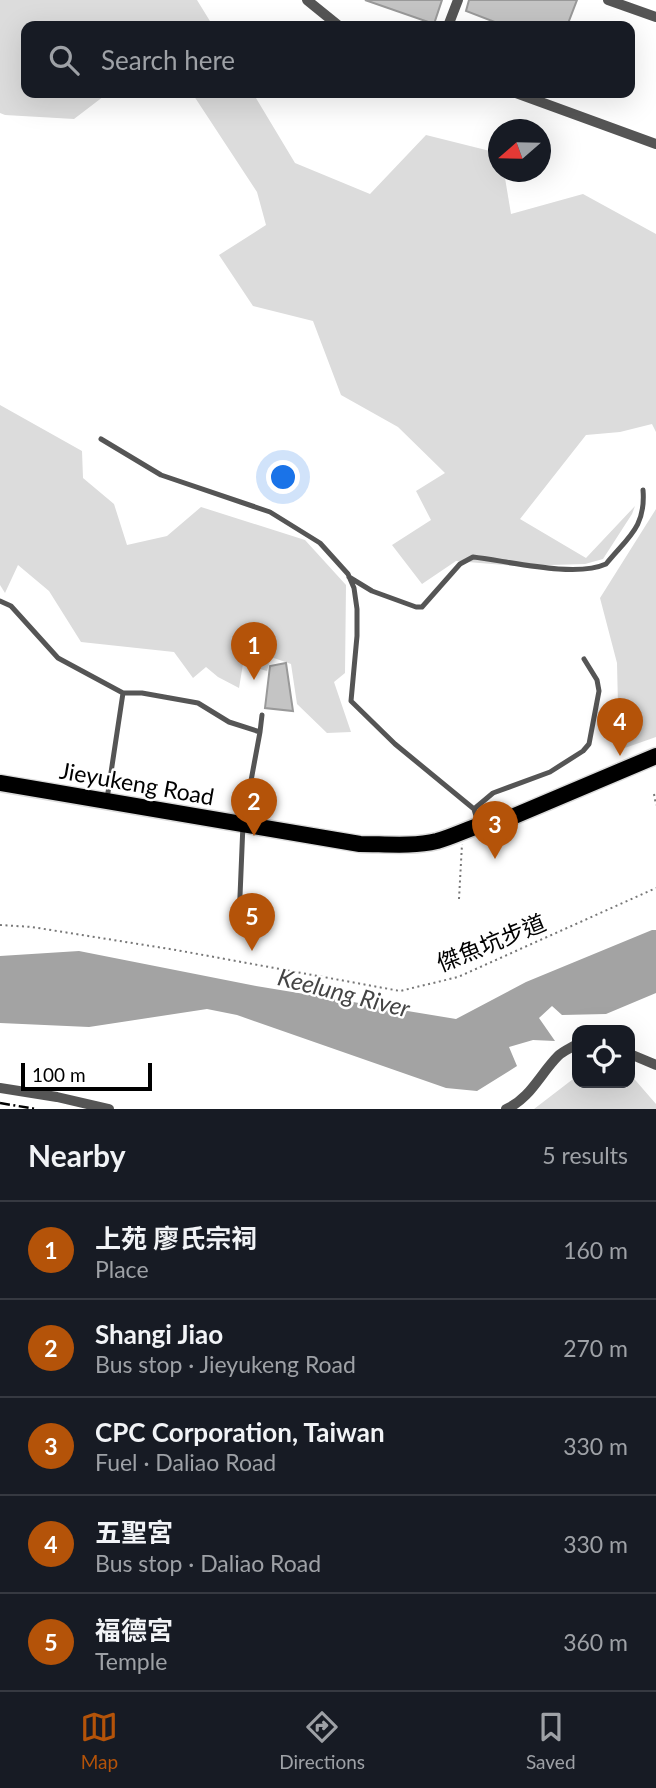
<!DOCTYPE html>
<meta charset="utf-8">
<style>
:root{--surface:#171b24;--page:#242831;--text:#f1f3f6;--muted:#9ea1a6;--line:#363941;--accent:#b45309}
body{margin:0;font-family:Lato,"Noto Sans TC",sans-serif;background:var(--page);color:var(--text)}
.controls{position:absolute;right:21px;bottom:21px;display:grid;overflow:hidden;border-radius:14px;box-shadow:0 7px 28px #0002}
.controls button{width:63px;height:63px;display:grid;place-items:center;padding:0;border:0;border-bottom:2px solid var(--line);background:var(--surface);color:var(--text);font:35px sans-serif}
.compass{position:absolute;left:488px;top:119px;width:63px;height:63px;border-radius:50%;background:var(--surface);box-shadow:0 7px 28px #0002;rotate:250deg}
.scale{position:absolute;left:21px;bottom:18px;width:131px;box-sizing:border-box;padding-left:7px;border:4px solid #000;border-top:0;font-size:19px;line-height:24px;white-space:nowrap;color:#000;-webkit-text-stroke:5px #fff;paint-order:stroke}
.you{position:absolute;left:284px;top:478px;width:24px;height:24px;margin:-18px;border:5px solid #fff;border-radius:50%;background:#1a73e8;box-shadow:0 0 0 10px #1a73e833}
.badge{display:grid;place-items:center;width:46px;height:46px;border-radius:50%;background:var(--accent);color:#fff;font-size:23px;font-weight:700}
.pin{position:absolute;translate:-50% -58px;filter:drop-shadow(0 2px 4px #0008)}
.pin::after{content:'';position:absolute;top:37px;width:24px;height:21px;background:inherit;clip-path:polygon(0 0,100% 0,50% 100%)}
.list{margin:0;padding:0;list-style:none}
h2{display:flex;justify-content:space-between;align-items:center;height:91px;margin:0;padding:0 28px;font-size:30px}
h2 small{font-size:23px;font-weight:400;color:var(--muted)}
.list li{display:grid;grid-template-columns:46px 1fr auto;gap:21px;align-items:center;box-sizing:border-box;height:98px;padding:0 28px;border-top:2px solid var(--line)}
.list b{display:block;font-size:26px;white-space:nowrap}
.list p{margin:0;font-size:23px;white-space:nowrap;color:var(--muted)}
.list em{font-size:23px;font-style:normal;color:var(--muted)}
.icon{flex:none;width:38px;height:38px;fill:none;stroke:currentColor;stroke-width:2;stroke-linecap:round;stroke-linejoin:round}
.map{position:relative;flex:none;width:656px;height:1109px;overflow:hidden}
.search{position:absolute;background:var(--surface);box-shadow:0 7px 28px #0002;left:21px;right:21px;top:21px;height:77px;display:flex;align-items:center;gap:18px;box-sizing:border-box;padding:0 24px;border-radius:14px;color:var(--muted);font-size:26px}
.sheet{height:581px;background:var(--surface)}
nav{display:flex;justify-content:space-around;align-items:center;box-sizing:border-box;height:98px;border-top:2px solid var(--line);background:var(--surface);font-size:19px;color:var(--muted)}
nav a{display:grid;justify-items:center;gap:4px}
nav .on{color:var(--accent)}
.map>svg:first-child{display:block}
</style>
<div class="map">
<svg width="656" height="1109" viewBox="0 0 656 1109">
<rect width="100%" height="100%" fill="#fff"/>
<path fill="#dcdcdc" d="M0,0h197l16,26h-187v67h82l-34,26 -69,-4 -5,-2z
M192,93h61l42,70 75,31 56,-59 72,18v19h6l7,42 72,-20 73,40v198l-4,-8 -32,8 -34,3 -66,84 66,39 49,-52 -3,8 -29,45 -18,5 -70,2 -59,-5 -34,23 -30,-39 39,-25 -15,-29 29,-18 -47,-46 -57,-32 -28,-74 -60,-15 -34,-51 47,-30 -9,-33z
M0,405l82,46 1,27 31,26 13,41 40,-9 34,-29 104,33 41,45 -1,88 -11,9 17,50 -24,1 -30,-29 -6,-40 -20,-7 -4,14 -24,-7 -4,24 -21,-11 -12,-10 -13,11 -19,-26 -93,-10 -32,-51 -31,-26 -13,28 -5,-8z
M656,509v228l-37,13 -2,-87 -17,-65z
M630,1074l26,30v5h-122l43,-33v7h53z"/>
<path fill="#a3a3a3" d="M652,930h4v63l-50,21 -44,1 -10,-9 -13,12 16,23 -22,-1 -24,7 8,19 -40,25 -31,-3 -209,-73 -30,-6 -118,18 -89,-4v-67l79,-5 177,35 200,33 70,-37z"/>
<path fill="#c4c4c4" stroke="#999" stroke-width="2" d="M365,0h77l-8,24z
M469,0h108l-10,26h-62l-39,-15z
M286,663l7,48 -28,-3 5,-42z"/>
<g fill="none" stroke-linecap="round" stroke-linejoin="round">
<defs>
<path id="primary" d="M0,783l360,61c25,0 52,3 77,-3 22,-6 45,-20 68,-21l151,-64"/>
</defs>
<use href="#primary" stroke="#dbdbdb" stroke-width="19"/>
<path stroke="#777" stroke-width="2" stroke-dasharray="2 3.5" stroke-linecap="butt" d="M654,794l2,11
M459,899l3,-55
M0,925l32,2 144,23 224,41 58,-14 198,-89"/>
<path stroke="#555" stroke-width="5" d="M101,439l60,36 109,37 50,31 28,31 6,14 3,21v27l-6,65 44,43 79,65 4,14
M349,577l23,14 44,16h6l38,-43 13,-7c35,4 102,21 133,7 22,-27 40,-37 37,-74
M0,601l11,5 47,52 65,35
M107,799l16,-106h19l56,10 31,19 31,10 2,-17
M474,809l19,-16 57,-21 33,-21 6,-7 10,-53 -2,-11 -13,-21
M239,920l4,-96 17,-92"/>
<path stroke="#555" stroke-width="10" d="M307,0l32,26
M608,0l48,17
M448,26l10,-26
M516,93l140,51
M630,1054l26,11
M0,1088l57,9 52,12
M506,1109c24,-10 34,-35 52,-53 5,-5 13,-8 19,-12"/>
<use href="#primary" stroke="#000" stroke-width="16"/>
<path stroke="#000" stroke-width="2.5" stroke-dasharray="10 3.5 2 3.5" stroke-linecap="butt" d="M0,1103l36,6"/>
</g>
<g text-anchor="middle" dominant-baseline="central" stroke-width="5" stroke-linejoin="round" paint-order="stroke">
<g font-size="23" fill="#000" stroke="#fff">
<text transform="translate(137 783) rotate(10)">Jieyukeng Road</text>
<text transform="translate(491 942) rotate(-22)">傑魚坑步道</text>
</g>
<g font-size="24" font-style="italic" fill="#444" stroke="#fff">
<text transform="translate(344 992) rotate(14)">Keelung River</text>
</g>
</g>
</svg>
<div class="controls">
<button><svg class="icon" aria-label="locate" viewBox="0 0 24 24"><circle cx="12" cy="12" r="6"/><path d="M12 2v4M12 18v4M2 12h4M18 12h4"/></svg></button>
</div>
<svg class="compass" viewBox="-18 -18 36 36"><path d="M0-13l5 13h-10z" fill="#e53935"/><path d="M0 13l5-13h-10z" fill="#9ea1a6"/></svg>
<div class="scale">100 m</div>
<div class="you"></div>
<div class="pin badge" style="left:254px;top:680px">1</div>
<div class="pin badge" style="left:254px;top:836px">2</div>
<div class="pin badge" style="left:495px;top:859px">3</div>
<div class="pin badge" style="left:620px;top:756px">4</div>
<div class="pin badge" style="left:252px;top:951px">5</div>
<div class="search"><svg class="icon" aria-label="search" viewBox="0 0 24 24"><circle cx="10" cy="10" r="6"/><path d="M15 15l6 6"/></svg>Search here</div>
</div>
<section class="sheet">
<h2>Nearby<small>5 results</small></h2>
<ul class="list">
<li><span class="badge">1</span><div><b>上苑 廖氏宗祠</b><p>Place</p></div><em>160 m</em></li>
<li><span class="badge">2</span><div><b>Shangi Jiao</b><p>Bus stop · Jieyukeng Road</p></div><em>270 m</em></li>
<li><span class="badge">3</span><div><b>CPC Corporation, Taiwan</b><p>Fuel · Daliao Road</p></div><em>330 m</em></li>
<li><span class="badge">4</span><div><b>五聖宮</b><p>Bus stop · Daliao Road</p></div><em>330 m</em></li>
<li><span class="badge">5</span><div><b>福德宮</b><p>Temple</p></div><em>360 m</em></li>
</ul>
</section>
<nav>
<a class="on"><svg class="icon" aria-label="map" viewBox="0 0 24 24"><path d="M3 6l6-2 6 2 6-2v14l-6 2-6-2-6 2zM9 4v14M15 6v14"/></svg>Map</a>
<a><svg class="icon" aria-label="directions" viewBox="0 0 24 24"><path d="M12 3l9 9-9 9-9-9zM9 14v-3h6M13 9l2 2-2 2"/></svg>Directions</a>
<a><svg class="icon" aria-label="saved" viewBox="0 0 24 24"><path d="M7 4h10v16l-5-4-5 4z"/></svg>Saved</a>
</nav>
